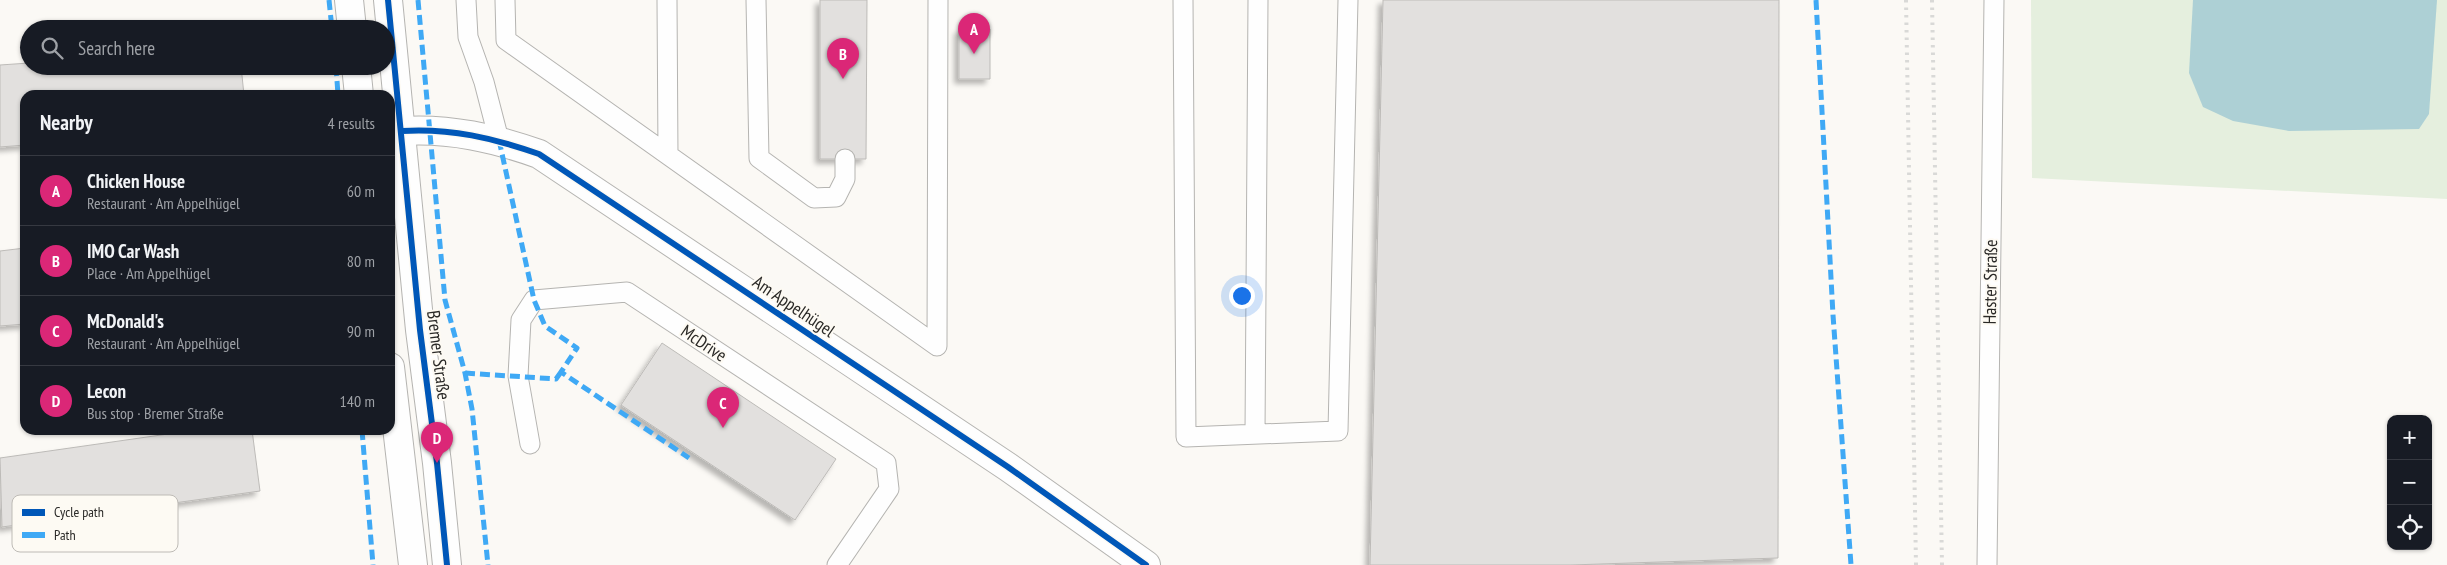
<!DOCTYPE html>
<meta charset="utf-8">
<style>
:root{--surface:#171b24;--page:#242831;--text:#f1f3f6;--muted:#9ea1a6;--line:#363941;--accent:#db2777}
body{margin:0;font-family:"PT Sans Narrow",sans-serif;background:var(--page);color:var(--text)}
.controls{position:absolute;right:15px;bottom:15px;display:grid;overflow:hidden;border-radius:10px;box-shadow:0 1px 4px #0004}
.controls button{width:45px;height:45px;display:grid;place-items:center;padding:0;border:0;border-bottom:1px solid var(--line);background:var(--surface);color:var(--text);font:25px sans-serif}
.you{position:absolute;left:1241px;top:295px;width:18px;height:18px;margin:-12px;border:4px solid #fff;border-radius:50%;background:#1a73e8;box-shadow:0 0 0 8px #1a73e833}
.badge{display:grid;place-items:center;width:32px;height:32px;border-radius:50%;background:var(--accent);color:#fff;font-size:16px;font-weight:700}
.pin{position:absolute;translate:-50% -41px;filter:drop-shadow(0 1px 2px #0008)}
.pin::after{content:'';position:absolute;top:26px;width:18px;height:15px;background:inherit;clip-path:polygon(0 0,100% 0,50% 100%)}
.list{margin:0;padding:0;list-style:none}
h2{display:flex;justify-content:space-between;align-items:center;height:65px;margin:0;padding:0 20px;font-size:21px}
h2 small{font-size:16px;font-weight:400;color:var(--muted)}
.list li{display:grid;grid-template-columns:32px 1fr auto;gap:15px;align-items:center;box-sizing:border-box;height:70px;padding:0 20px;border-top:1px solid var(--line)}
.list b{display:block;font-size:19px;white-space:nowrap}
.list p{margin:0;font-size:16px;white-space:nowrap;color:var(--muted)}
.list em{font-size:16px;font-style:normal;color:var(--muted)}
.icon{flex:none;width:28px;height:28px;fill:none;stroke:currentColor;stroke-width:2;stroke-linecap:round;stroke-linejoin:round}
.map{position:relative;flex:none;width:2447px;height:565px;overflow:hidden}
.search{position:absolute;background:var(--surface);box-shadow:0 1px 4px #0004;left:20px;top:20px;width:375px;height:55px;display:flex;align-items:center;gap:12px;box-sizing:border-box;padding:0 18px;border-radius:28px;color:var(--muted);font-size:19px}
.panel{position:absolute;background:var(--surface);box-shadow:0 1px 4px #0004;left:20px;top:90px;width:375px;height:345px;border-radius:15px}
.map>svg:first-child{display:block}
</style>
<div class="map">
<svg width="2447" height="565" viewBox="0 0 2447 565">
<defs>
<filter id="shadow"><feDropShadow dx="-4.5" dy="4.5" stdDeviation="2.5" flood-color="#0004"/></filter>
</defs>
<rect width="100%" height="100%" fill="#fbf9f5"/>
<path fill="#e5efde" d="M2031,0h416v199l-415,-21z"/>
<path fill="#add0d5" d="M2193,0h244l-8,114 -10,15 -130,2 -56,-10 -30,-14 -14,-34z"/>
<path fill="#e2e0de" stroke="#bdbbb8" filter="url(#shadow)" d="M820,0h47l-1,159h-46z
M1383,0h396l-1,558 -207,7h-201z
M959,29h31v50h-31z
M29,63v3h212l3,29h-219v50l-25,2v-82z
M25,248v76l-25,2v-75z
M662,343l174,116 -41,61 -174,-115z
M196,430h56l8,61 -258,36 -2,-69z"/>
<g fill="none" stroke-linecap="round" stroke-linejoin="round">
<defs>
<path id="service" d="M466,0l2,37 16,45 15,58
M505,0l1,40 431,306
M667,0l1,155
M756,0l3,158 55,40 22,-1 9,-18v-20
M1183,0l3,437 152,-6 10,-431
M937,346l1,-346
M1255,434l3,-434
M530,444l-12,-68 3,-56 13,-20 93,-8 259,171 3,26 -52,76
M1987,565l7,-565"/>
<path id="minor" d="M402,131c48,-3 92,7 137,23l469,313 138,98"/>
<path id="tertiary" d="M349,0l3,29
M388,0l32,330 17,133 10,102
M356,66l3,29
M390,367l23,198"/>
</defs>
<use href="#service" stroke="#b5b4b1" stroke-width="21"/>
<use href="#minor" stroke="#b5b4b1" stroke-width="30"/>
<use href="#tertiary" stroke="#b5b4b1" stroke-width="30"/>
<use href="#service" stroke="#fefefe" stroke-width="19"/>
<use href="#minor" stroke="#fefefe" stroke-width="28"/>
<use href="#tertiary" stroke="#fefefe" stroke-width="28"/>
<path stroke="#d9d9d7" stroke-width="4" stroke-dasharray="2.5 5" stroke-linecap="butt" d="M1906,0l10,565
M1932,0l10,565"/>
<path stroke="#3fa9f5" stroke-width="5" stroke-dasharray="10 5" stroke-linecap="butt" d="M329,0l3,29
M418,0l27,300 20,73 7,36 16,156
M1816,0l17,315 18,250
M336,66l2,29
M499,140l35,160 11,26 32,22 -16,24 128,86
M465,373l91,6 5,-7
M362,430l11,135"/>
<defs>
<path id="cycleway" d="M388,0l32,330 17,133 10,102
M402,131c48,-3 92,7 137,23l469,313 138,98"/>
</defs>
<use href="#cycleway" stroke="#fdfaf3" stroke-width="9"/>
<use href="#cycleway" stroke="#0057b8" stroke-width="6"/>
</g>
<g text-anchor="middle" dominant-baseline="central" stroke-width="4" stroke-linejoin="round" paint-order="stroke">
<g font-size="18" fill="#2a2927" stroke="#fdfaf3">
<text transform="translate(1990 282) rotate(-89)">Haster Straße</text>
<text transform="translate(794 306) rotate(34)">Am Appelhügel</text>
<text transform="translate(704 343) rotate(34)">McDrive</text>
<text transform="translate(439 355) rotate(83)">Bremer Straße</text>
</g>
</g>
<rect x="12" y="495" width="166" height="57" rx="8" fill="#fdfaf3" stroke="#bebbb6" stroke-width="1"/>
<rect x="22" y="509" width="23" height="7" fill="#0057b8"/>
<rect x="22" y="532" width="23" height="6" fill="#3fa9f5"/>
<g font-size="14" fill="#2a2927">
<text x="54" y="517">Cycle path</text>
<text x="54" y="540">Path</text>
</g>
</svg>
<div class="controls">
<button>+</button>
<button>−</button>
<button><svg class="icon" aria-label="locate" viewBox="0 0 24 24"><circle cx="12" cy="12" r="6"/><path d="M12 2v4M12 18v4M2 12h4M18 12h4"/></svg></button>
</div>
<div class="you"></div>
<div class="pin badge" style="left:974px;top:54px">A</div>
<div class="pin badge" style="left:843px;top:79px">B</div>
<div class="pin badge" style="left:723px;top:428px">C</div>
<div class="pin badge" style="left:437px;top:463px">D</div>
<div class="search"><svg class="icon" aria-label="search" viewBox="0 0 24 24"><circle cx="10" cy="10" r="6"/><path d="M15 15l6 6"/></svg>Search here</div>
<section class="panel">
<h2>Nearby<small>4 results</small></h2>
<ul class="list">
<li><span class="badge">A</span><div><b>Chicken House</b><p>Restaurant · Am Appelhügel</p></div><em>60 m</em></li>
<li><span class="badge">B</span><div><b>IMO Car Wash</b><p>Place · Am Appelhügel</p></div><em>80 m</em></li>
<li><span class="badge">C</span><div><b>McDonald's</b><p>Restaurant · Am Appelhügel</p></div><em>90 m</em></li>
<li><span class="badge">D</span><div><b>Lecon</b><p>Bus stop · Bremer Straße</p></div><em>140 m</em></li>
</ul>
</section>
</div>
